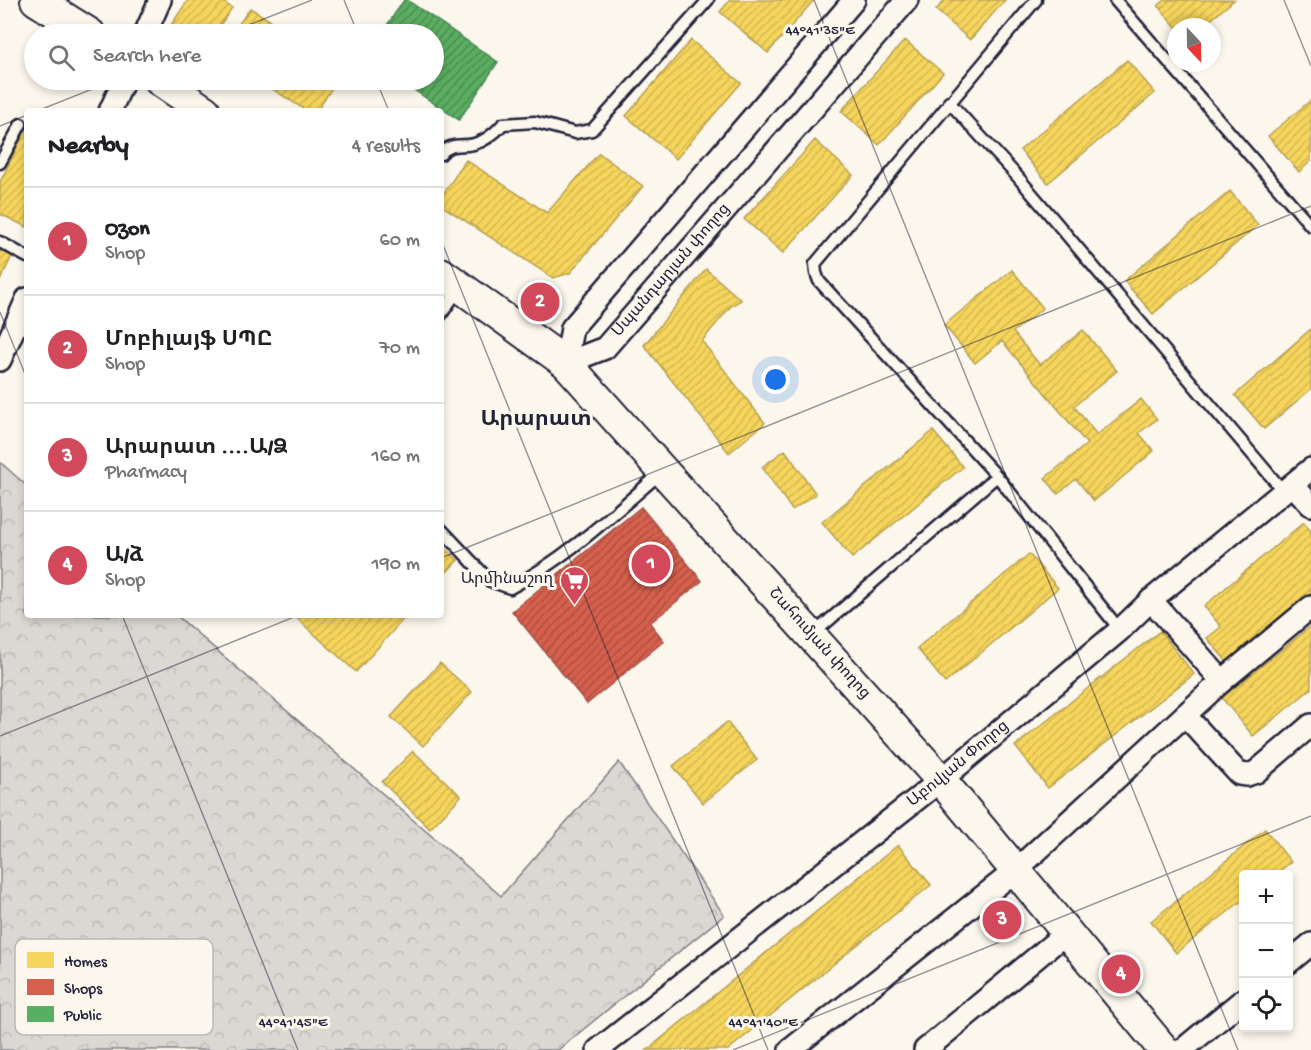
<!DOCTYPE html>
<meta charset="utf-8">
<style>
:root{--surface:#fff;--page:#f6f6f6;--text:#202124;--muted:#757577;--line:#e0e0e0;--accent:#d1495b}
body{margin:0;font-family:"Gochi Hand","Noto Sans Armenian",sans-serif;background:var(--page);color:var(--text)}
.controls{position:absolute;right:18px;bottom:18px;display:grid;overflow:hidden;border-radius:6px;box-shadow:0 3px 9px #0003}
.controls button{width:54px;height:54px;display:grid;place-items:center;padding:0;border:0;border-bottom:2px solid var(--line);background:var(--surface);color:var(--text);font:30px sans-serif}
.compass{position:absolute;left:1167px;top:18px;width:54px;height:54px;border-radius:50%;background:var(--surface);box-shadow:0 3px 9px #0003;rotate:158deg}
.you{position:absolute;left:776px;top:380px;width:21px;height:21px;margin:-15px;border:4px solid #fff;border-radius:50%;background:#1a73e8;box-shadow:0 0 0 9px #1a73e833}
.badge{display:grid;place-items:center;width:39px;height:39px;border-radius:50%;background:var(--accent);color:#fff;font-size:20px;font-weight:700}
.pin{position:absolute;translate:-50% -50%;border:3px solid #fff;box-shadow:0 2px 6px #0006}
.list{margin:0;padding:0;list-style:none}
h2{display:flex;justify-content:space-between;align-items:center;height:78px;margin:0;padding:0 24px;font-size:26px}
h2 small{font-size:20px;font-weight:400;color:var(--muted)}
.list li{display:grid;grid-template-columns:39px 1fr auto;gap:18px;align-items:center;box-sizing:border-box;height:108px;padding:0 24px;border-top:2px solid var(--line)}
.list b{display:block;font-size:22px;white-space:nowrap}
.list p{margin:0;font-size:20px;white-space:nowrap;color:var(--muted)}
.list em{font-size:20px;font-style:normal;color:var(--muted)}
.icon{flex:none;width:33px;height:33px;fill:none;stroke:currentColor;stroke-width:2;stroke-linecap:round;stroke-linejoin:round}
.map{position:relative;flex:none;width:1311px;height:1050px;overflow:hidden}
.search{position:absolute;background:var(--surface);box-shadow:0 3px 9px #0003;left:24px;top:24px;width:420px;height:66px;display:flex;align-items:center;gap:15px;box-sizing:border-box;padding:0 21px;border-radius:33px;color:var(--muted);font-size:22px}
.panel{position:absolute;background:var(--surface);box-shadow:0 3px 9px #0003;left:24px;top:108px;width:420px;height:510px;border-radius:6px}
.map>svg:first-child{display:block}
</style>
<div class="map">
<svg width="1311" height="1050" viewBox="0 0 1311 1050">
<defs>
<pattern id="forest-crowns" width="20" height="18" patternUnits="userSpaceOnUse" patternTransform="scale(1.5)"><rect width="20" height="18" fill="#dbd8d3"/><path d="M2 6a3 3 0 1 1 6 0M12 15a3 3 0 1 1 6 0" fill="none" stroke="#bcb9b6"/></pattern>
<pattern id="homes-hatch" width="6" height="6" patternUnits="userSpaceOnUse" patternTransform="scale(1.5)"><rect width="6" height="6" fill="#f6d55c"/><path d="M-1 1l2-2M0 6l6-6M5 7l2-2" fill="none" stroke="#d3b751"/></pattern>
<pattern id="shops-hatch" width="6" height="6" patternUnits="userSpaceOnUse" patternTransform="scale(1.5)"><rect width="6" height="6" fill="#d6604d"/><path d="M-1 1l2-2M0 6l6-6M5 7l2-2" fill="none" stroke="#ad4f41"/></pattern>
<pattern id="public-hatch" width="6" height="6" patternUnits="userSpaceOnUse" patternTransform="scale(1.5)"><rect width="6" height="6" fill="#5aae61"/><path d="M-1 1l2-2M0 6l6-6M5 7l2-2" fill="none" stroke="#4a8d51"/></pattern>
</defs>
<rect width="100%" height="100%" fill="#fbf7ec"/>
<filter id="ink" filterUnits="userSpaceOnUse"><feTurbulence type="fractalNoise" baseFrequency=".0167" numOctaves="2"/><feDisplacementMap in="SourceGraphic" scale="12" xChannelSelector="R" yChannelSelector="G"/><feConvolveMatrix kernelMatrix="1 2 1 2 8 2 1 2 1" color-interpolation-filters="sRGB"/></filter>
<g filter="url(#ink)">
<path fill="url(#forest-crowns)" stroke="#7e7d87" stroke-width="1.5" d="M0,462l27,24v129h149l325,281 118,-134 105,153 -166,135h-558z"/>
<path fill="url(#homes-hatch)" stroke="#b69f52" stroke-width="1.5" d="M188,0h32l12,8 -18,26h-35l-10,-6z
M730,0h84l-46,53 -48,-41z
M945,0h60l-35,40 -34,-30z
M1165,0h69l-32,27h-26l-18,-21z
M250,8l42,26h-60z
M691,40l50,43 -65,76 -50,-43z
M905,40l38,33 -64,72 -38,-34z
M1127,60l28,33 -107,90 -28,-33z
M258,80h79l-20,31h-10z
M1311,100v61l-12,11 -31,-36z
M27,127v100l-27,-13v-32z
M815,140l38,35 -70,78 -39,-34z
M599,153l44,33 -73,87 -17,5 -112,-73v-8l25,-37 81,53z
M1230,191l28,34 -105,89 -29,-33z
M0,247l13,7 -13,27z
M706,269l35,31 -10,6 -29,35 63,82 -36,30 -85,-108z
M1012,270l31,38 -30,24 27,33 43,-35 34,41 -43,35 23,29 44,-36 16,20 -18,14 15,18 -60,50 -18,-22 -18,15 -13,-16 42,-34 -85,-103 -27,22 -31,-38z
M1311,329v60l-47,40 -29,-34z
M933,431l30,36 -111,91 -30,-36z
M785,450l31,44 -24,16 -30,-43z
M1304,522l7,9v62l-84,69 -20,-24 14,-11 -17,-21z
M441,545l17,15 -17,18z
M1029,554l29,34 -113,95 -28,-35z
M293,615h114l-51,57z
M1311,626v63l-58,47 -31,-38z
M1160,631l34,43 -146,114 -33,-42z
M440,663l32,29 -49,54 -32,-29z
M727,722l30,38 -54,43 -30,-37z
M413,751l48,45 -31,33 -48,-47z
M1265,829l26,33 -16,12h-31v25l-68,54 -25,-32z
M898,845l33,40 -203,165h-81z"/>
<path fill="url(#shops-hatch)" stroke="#a04d48" stroke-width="1.5" d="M641,507l61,74 -52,42 14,18 -77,63 -75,-93z"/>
<path fill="url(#public-hatch)" stroke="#498456" stroke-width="1.5" d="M404,0h3l91,62 -39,58 -60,-40h35v-46h-53z"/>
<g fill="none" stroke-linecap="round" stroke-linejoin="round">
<defs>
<path id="lane" d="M1036,0l-221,264 1,9 3,8 178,195 123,154
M1115,0l196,226
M949,102l68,74 267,316
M441,154c9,-12 21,-7 33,-10 12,-3 21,-11 29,-20l32,-2 40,11 17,-3 116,-130
M0,163l21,-39
M0,242l27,15
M441,315l18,-27
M441,529l49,52 20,7c57,-30 104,-75 153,-117
M813,634l184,-158"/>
<g id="street">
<path d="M145,34l15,-34"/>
<path d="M110,111l14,-31"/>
<path d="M0,360l27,-61"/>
<path id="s1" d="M566,363l39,-15 302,-348"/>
<path d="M566,363l6,-35 282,-328"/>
<path d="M1293,485l18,20"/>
<path d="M1151,600l71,81"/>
<path d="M1185,715l54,59 8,1 9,-3 55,-47"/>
<path d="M1288,963l23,-19"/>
<path id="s2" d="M598,1050l343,-270 179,-150 31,-30 160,-131"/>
<path d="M790,1050l225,-179 207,-190 89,-74"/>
<path d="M925,1050l141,-117"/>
<path d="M1182,1050l62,-51"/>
</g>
<g id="secondary">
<path d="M36,0l54,34"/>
<path d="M159,80l46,31"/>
<path id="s3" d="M441,273l125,90 375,417 223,270"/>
</g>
</defs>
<use href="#lane" stroke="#22223b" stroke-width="15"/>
<use href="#street" stroke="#22223b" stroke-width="26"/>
<use href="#secondary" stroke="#22223b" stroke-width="34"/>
<use href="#lane" stroke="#fbf7ec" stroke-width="10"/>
<use href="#street" stroke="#fbf7ec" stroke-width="21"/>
<use href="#secondary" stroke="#fbf7ec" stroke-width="30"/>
</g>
</g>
<path fill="none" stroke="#22223b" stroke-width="1.5" stroke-opacity="0.45" d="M344,0l14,34M814,0l424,1050M1284,0l27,66M226,34l86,-34M376,80l13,31M37,111l78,-31M0,126l27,-11M441,240l327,810M0,312l27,67M441,558l870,-352M122,615l176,435M0,736l299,-121M733,1050l578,-234"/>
<defs>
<symbol id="supermarket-pin" viewBox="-11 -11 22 30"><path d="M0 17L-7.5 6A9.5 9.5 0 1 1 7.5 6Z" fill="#d1495b" stroke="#fbf7ec"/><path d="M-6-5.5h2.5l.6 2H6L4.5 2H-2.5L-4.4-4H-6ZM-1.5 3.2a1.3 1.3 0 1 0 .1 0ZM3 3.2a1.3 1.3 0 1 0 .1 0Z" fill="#fff"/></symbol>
</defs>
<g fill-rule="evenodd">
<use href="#supermarket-pin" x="558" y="564" width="33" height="45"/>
</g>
<g text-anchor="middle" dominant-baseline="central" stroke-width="6" stroke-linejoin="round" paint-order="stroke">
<g font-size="16" fill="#22223b" stroke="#fbf7ec">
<text stroke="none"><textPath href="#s1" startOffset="144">Սպանդարյան փողոց</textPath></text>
<text stroke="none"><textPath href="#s3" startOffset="532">Շահումյան փողոց</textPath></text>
<text stroke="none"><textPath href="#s2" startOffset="460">Աբովյան Փողոց</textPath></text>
</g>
<g font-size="16" fill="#22223b" stroke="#fbf7ec" text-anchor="end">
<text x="553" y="580">Արմինաշող</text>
</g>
<g font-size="22" font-weight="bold" fill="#22223b" stroke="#fbf7ec">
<text x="536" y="421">Արարատ</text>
</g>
</g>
<rect x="15" y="939" width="198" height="96" rx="9" fill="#fbf7ec" stroke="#bab7b7" stroke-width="1.5"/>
<rect x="27" y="952" width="27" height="16" fill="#f6d55c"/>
<rect x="27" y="979" width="27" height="16" fill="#d6604d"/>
<rect x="27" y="1006" width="27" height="16" fill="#5aae61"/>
<g font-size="16" fill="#22223b">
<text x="64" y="966">Homes</text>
<text x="64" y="993">Shops</text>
<text x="64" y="1020">Public</text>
</g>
<g font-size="15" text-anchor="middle" fill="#22223b" stroke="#fbf7ec" stroke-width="6" stroke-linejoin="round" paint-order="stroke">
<text x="820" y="34">44°41'35"E</text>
<text x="293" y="1026">44°41'45"E</text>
<text x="763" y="1026">44°41'40"E</text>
</g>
</svg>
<div class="controls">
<button>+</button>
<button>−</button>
<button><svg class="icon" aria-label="locate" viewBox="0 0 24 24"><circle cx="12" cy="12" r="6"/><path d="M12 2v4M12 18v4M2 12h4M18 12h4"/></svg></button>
</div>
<svg class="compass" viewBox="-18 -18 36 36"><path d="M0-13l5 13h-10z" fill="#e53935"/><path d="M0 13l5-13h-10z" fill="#757577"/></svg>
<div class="you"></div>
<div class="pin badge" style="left:651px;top:564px">1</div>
<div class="pin badge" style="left:540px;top:302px">2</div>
<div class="pin badge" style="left:1002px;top:920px">3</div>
<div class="pin badge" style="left:1121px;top:974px">4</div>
<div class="search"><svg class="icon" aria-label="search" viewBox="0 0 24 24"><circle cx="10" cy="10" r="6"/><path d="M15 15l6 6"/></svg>Search here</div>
<section class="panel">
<h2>Nearby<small>4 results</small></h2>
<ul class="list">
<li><span class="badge">1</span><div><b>Ozon</b><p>Shop</p></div><em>60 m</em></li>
<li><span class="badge">2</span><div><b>Մոբիլայֆ ՍՊԸ</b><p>Shop</p></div><em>70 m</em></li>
<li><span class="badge">3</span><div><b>Արարատ ....Ա/Ձ</b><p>Pharmacy</p></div><em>160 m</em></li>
<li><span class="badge">4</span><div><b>Ա/ձ</b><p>Shop</p></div><em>190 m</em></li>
</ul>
</section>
</div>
